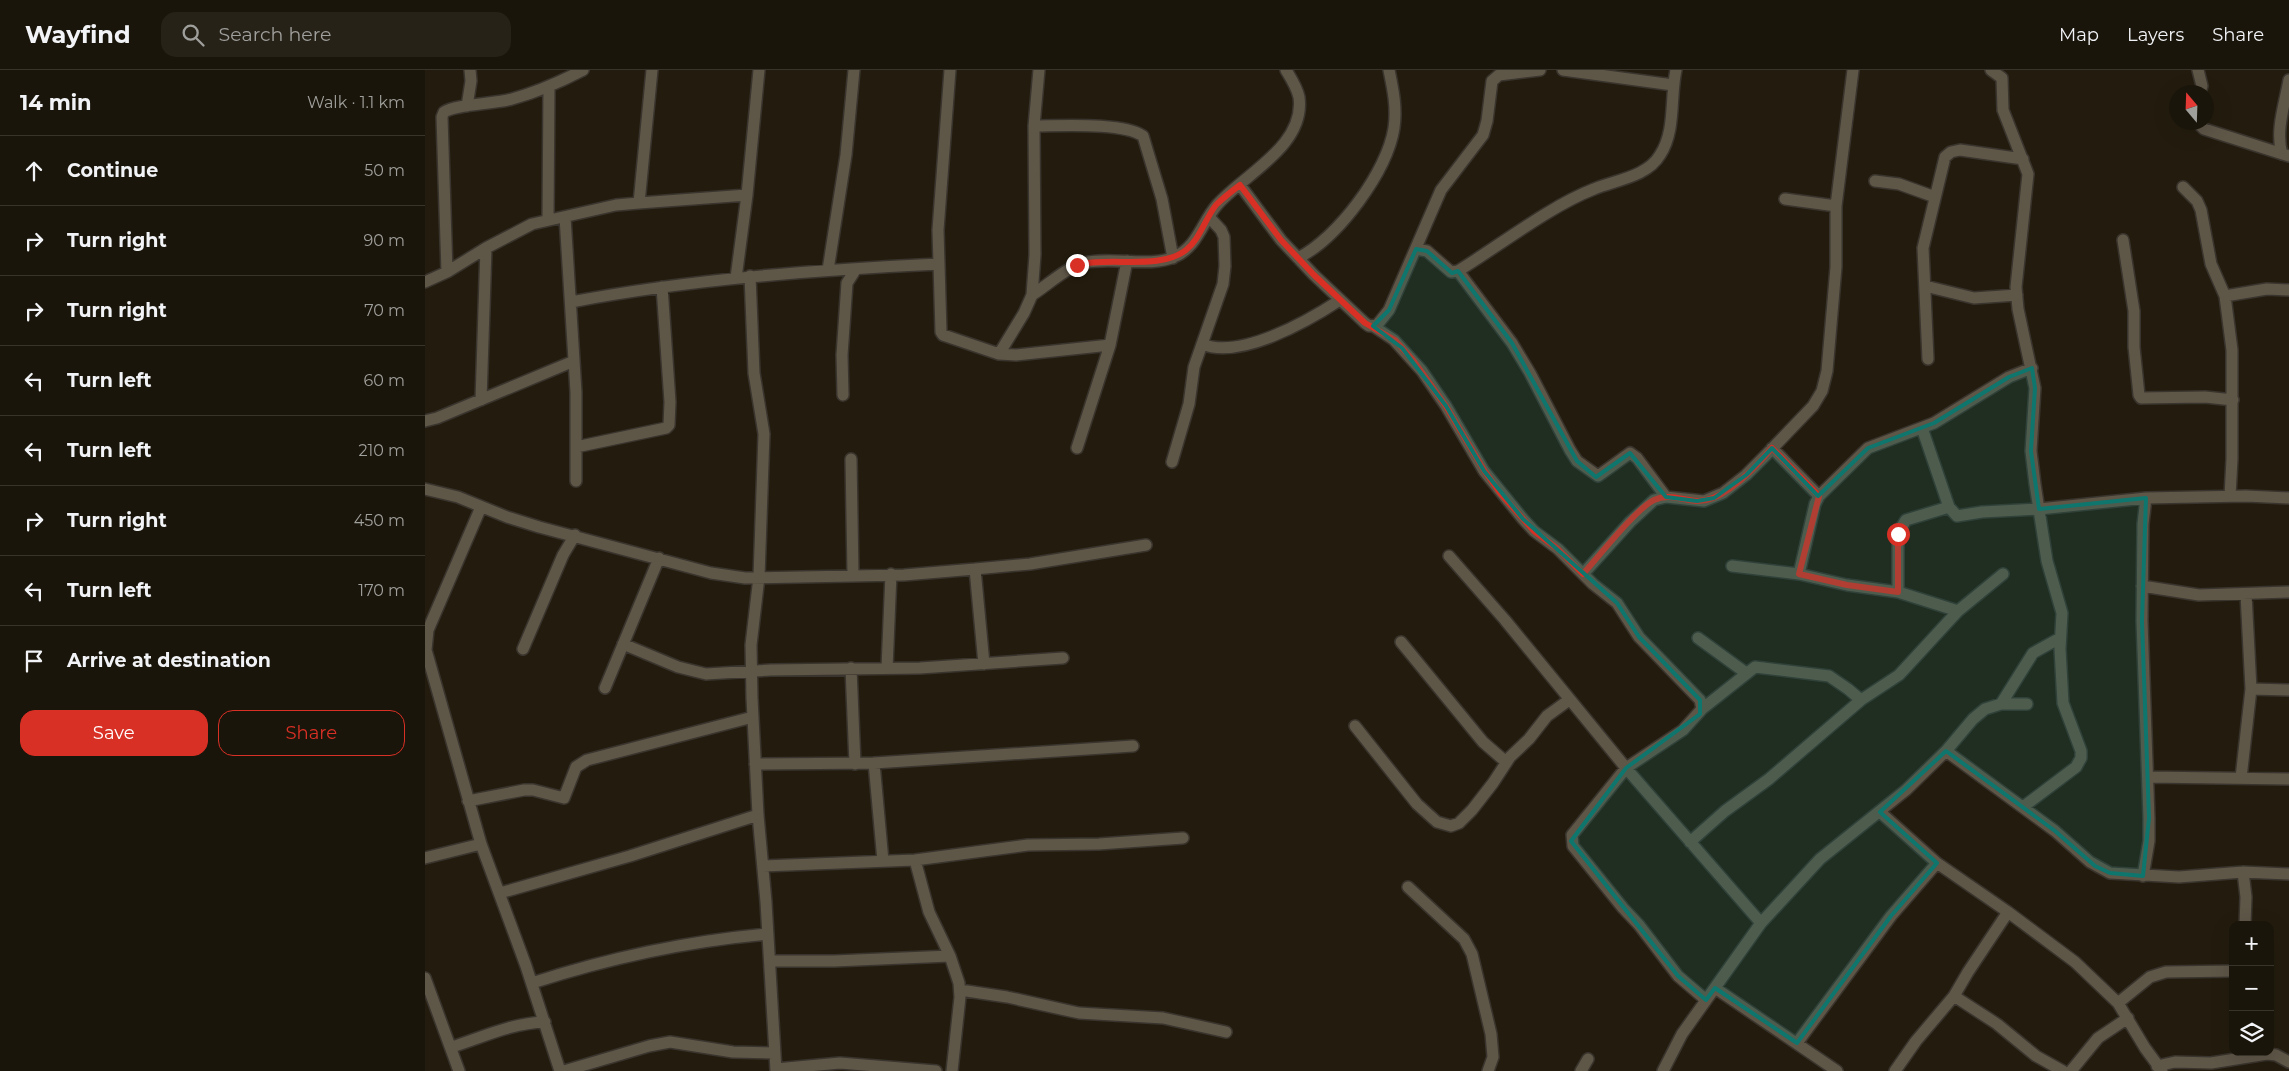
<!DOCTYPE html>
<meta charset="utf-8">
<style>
:root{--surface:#1a150a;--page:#272218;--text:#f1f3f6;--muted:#9f9f9c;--line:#38342b;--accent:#d93025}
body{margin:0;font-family:Montserrat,sans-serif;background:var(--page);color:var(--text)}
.controls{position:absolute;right:15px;bottom:15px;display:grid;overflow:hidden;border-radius:10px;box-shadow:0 5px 20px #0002}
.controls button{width:45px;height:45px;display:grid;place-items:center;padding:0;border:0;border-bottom:1px solid var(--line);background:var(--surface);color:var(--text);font:25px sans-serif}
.compass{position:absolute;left:1744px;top:15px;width:45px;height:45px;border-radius:50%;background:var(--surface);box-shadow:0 5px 20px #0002;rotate:341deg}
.stop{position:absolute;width:15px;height:15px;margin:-11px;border:4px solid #d93025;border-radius:50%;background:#fff}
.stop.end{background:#d93025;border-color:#fff;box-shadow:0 1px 5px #0008}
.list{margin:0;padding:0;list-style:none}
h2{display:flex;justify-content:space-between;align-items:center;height:65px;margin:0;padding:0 20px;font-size:21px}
h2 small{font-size:16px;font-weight:400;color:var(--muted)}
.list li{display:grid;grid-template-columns:32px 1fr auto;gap:15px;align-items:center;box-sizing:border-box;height:70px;padding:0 20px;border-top:1px solid var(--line)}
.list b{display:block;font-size:19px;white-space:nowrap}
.list em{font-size:16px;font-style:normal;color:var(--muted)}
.actions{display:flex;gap:10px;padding:15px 20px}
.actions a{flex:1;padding:11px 0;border:1px solid var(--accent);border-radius:15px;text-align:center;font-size:18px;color:var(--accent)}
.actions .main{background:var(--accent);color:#fff}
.icon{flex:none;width:28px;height:28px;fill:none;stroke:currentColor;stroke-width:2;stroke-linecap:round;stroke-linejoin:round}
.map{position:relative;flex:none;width:1864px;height:1001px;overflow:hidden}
header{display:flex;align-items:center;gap:30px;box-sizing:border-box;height:70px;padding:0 25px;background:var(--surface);border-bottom:1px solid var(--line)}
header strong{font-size:24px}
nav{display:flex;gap:28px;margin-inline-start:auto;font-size:18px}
.search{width:350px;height:45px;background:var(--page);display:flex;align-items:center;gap:12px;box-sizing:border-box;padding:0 18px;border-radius:15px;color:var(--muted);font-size:19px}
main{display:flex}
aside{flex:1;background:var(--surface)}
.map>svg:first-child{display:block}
</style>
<header>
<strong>Wayfind</strong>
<div class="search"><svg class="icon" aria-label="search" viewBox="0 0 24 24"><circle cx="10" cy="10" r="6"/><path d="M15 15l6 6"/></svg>Search here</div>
<nav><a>Map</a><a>Layers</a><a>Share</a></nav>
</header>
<main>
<aside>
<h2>14 min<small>Walk · 1.1 km</small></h2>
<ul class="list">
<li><svg class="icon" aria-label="ahead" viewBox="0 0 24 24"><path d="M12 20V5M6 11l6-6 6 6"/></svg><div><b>Continue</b></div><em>50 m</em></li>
<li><svg class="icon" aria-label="right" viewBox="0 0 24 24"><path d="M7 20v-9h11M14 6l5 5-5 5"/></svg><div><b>Turn right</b></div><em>90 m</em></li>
<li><svg class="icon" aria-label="right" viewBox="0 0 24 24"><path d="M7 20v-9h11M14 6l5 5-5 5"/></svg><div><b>Turn right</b></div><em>70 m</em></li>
<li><svg class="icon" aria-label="left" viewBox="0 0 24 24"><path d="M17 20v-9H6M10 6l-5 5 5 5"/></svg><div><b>Turn left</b></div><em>60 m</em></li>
<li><svg class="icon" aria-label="left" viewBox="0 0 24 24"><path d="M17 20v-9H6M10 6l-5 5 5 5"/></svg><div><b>Turn left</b></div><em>210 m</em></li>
<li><svg class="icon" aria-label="right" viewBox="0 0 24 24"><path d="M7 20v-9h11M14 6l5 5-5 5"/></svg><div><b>Turn right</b></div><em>450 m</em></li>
<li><svg class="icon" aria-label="left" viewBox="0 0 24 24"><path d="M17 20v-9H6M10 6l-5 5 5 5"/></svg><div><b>Turn left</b></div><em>170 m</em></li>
<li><svg class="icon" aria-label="arrive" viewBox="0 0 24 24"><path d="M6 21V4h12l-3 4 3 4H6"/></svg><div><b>Arrive at destination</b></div></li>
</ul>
<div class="actions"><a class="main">Save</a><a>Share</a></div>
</aside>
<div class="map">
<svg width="1864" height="1001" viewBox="0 0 1864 1001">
<rect width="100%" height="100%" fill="#231c0e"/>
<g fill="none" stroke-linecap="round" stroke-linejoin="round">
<defs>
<path id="minor" d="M525,0l-12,160 3,102 2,3 56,19 17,1 94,-10
M1138,0l110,15
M1566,0l11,8 1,32 25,64 -12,113 2,22 17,79 -4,63 4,33 12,77 15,52 -2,36 3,54 18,48v7l-5,9 -53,40
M1773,0l4,16 -2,6
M42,36l4,-25 -1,-11
M1772,52l7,7 85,27
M609,56c26,0 89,-4 109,10l19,63 11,59
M1857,84c-7,-23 3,-51 7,-74
M1450,111l24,3 36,13
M815,115l41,55 33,35 51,48 4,3 8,-1 12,-15 52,-120 42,-55 4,-14 5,-40 7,-6 41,-5
M1758,117l14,14 4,9 10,54 14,32 7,54v109l-2,37
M1360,129l51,7
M214,133l108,-8 12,-125
M140,147l11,175v89
M123,150l1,-134
M1698,170l11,71v36l5,48 2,3 64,-1 28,3
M991,179l11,2 24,21 7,-1c41,-25 92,-65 136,-82 21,-9 53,-12 66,-34 16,-24 10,-58 16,-85
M873,188c40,-20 89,-86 96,-130 3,-20 -1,-39 -5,-58
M403,200l18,-115 8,-85
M1033,201l54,72 18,30 40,77 7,11 21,15 32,-23 7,5 29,39
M22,202l-5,-155 2,-5c12,-8 51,-8 68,-13 25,-7 48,-17 71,-29
M325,206l4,97 10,61 -5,143 -8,68 1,53 6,117 8,87 10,169
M311,208l11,-83
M0,212l22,-10 39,-24 46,-24 84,-19 23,-2 13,-133
M1500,216l49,12 43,-3
M607,225c16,-10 33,-27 52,-32 27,-7 66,5 90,-6 23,-9 28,-35 43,-52 26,-30 89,-59 82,-108 -2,-9 -8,-19 -13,-27
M1800,226l42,-7 22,1
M146,232c121,-23 244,-32 368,-38
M948,256l21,14 28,31 24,35 38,65 39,48 11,12 24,18 35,35 24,19 22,34 61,63 2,9
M777,274c38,16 106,-23 138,-44
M574,284l25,-41 8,-18 3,-40 -1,-129 5,-56
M1503,289l-5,-111 22,-91 6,-5 9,-2 63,9
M418,325l-1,-40 5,-72 9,-14
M56,330l5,-152
M0,351l12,-3 137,-57
M1497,358l27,79 8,9 25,-4 57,-3 107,-11 100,-2 43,2
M151,377l90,-19 3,-3 1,-23 -8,-115
M652,378l33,-103 17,-84
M1347,378l47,48
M426,389l2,115
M747,392l17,-58 5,-37 29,-83 2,-18 -1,-29 -3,-7 -12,-13
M0,419l33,8 49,20 32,10 172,46 34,5 159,-3 71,-6 55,-5 116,-19
M56,437l-53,123 -2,20 55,194 45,122 34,105
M1024,486l56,64 121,148 135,155
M1307,496l67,8
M550,499l9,95
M1158,504l47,-52 24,-22 12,-3 38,4 19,-8 23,-18 20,-20 47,-49 9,-15 5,-20 9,-104v-61l17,-136
M1717,516l57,9 90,-3
M1473,522v-59l8,-13 43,-13
M1533,541l-60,-19 -51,-7 -48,-11 16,-70 4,-8 49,-48 66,-25 75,-46 23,-9
M1273,568l48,35
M976,572l82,100 23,20
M198,574l55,23 28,7 65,-4 149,-2 143,-10
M98,579l40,-94 12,-20
M426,598l4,96
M462,598l4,-94
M180,618l54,-130
M1826,619l38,1
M1576,634l32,-51 27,-15
M930,656l62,78 20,18 14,4 8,-3 13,-13 21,-27 17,-26 19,-18 18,-23 22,-16
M1521,681l109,80 35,31 20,11 69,4 64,-5 46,2
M449,693l9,98
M330,694l119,-1 259,-17
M1723,707l141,2
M1816,708l10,-89 -5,-95
M43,731l56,-11h9l31,8 12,-31 11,-7 166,-43
M1455,742l57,51 71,49 67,50 43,41 27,45 17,23
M1265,772l35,-31 44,-32 92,-79 38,-25 59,-64 45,-37
M0,788l56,-14
M490,790l14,52 21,44 9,27 1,14 -8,74
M338,796l152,-6 113,-15 71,-1 84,-6
M1818,802l3,25 -1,28
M1718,806l6,-35v-23l-7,-197 1,-97 3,-26
M983,817l56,52 8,15 19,80 2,23 -5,14
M75,823l130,-37 128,-41
M345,891h64l116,-5
M0,908l34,93
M107,913c77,-25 155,-42 236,-49
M1290,918l122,83
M535,920l47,7 72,16 84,5 63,14
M1529,926l43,28 39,32 27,15
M1281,930l-28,-24 -39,-51 -16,-17 -50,-62 -1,-11 54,-67 57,-38 19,-21 53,-42 74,9 19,13 13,11
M1693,933l32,-26 16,-5 67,-1
M1372,973l94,-127 46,-53
M27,977c31,-10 60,-24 93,-25
M1732,996l18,-4 36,1 56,-9 9,1 13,7
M351,999l64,-6 96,8
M139,1001l85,-25 21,-4 63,10 42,1
M1156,1001l7,-12
M1238,1001l19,-37 79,-111 59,-64 86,-69 40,-39 27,-32 12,-10 16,-5h26
M1470,1001l21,-30 38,-45 14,-24 40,-60
M1646,1001l27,-33 30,-20"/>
</defs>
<use href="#minor" stroke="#39342d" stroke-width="14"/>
<use href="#minor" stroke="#5e5647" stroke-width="11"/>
</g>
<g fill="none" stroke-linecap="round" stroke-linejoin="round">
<path stroke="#d93025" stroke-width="6" d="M652,195c33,-9 82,6 109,-15 14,-11 19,-31 30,-45 7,-7 16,-14 24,-20l41,55 33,35 51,48 30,17 18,20 33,46 38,64 17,24 33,37 24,18 25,25c16,-18 53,-65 71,-74 14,-7 28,0 42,1 27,2 59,-33 76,-53l47,48 -20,78 48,11 51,7v-58"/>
</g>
<path fill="#0f766e" fill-opacity="0.2" stroke="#0f766e" stroke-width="4" stroke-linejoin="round" d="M991,179l11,2 25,22 6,-2 54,72 65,118 19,16 34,-24 36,44 31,4 17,-3 32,-23 26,-27 46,48 50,-48 66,-25 75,-46 23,-9 3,20 -4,63 8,58 107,-11 -4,123 7,197 -6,58 -33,-3 -15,-7 -40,-35 -109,-80 -66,61 57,51 -46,53 -94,127 -82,-55 -9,12 -28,-24 -107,-135 55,-73 74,-54v-14l-61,-63 -22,-34 -94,-84 -39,-48 -38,-65 -44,-58 -29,-22 16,-16z"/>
</svg>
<div class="controls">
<button>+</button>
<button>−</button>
<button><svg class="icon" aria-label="layers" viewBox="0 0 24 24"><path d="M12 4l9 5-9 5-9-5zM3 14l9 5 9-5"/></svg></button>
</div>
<svg class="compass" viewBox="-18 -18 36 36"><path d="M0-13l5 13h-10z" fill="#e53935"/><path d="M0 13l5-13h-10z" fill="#9f9f9c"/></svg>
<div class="stop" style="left:1473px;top:464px"></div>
<div class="stop end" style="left:652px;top:195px"></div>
</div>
</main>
